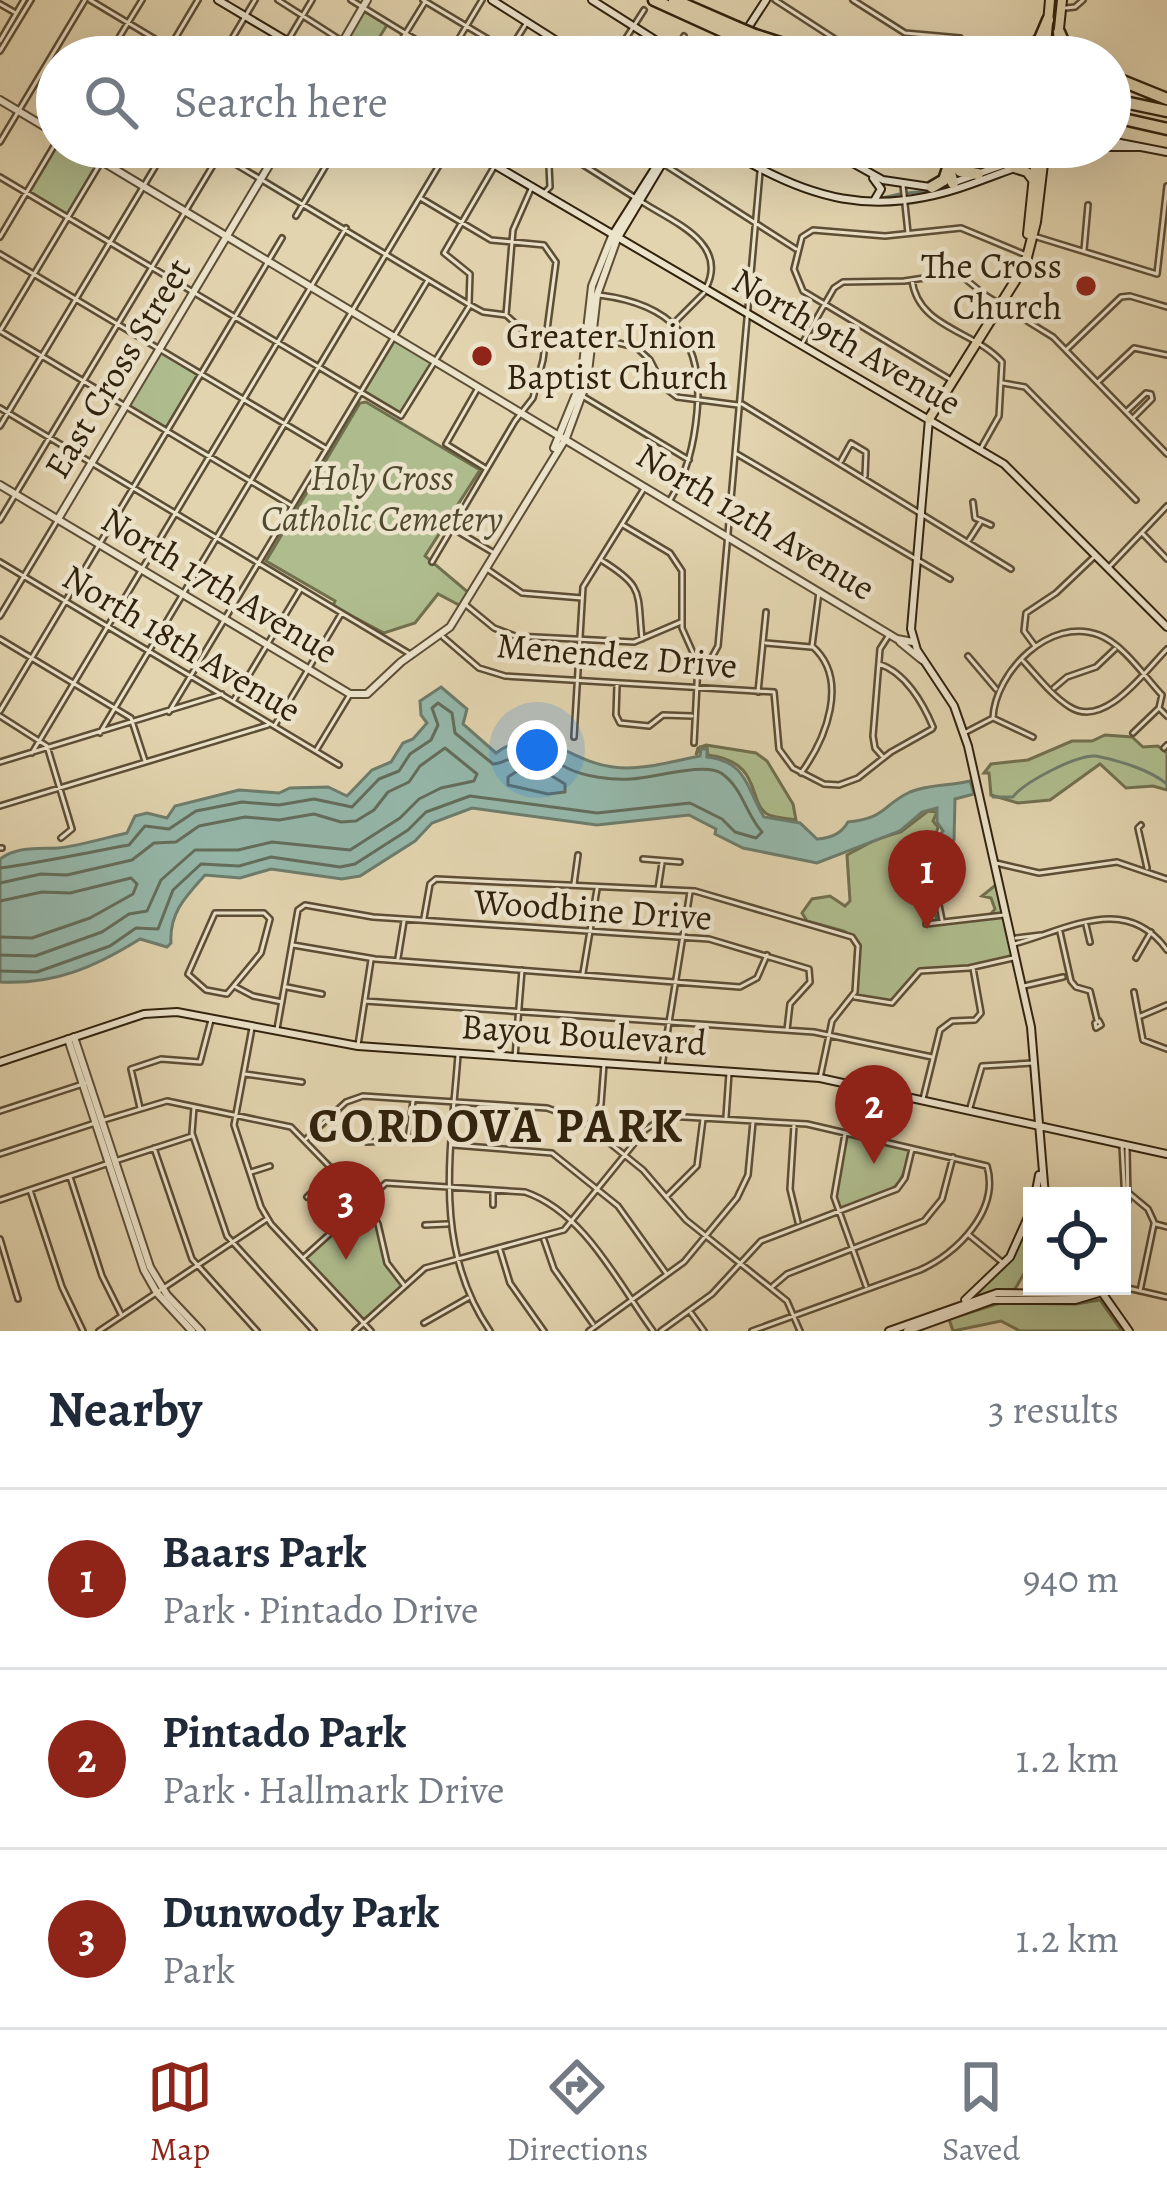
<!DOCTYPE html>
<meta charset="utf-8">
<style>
:root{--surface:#fff;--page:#f6f6f7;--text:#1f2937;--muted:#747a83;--line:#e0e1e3;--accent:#8f2418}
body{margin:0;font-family:Alegreya,serif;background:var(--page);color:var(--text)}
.controls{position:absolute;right:36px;bottom:36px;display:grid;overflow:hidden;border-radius:0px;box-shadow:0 12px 48px #0002}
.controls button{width:108px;height:108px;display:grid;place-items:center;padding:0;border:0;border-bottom:3px solid var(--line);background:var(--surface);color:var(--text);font:60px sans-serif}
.you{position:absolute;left:537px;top:750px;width:42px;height:42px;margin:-30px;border:9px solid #fff;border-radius:50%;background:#1a73e8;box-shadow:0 0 0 18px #1a73e833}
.badge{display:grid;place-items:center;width:78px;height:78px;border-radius:50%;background:var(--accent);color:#fff;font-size:39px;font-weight:700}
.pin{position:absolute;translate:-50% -99px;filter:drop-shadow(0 3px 6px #0008)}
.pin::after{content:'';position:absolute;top:63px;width:42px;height:36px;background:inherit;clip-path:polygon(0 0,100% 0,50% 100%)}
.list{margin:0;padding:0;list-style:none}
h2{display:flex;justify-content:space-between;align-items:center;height:156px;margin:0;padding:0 48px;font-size:51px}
h2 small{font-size:39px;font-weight:400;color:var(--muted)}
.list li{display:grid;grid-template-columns:78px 1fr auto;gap:36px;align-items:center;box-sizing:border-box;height:180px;padding:0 48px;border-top:3px solid var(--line)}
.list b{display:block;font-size:45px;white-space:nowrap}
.list p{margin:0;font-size:39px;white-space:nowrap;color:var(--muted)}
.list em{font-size:39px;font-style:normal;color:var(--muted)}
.icon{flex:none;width:66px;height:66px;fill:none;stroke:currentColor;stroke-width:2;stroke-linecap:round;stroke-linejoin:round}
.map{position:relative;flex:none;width:1167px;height:1331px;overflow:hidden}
.search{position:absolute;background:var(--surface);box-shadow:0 12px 48px #0002;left:36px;right:36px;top:36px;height:132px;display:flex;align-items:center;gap:30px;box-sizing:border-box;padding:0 42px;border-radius:66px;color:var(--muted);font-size:45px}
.sheet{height:696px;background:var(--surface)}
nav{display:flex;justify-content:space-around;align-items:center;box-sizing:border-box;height:168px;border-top:3px solid var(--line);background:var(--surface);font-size:33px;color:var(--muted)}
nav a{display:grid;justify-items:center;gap:6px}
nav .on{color:var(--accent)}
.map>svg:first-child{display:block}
</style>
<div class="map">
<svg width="1167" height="1331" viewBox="0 0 1167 1331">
<rect width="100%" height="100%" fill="#e2d4af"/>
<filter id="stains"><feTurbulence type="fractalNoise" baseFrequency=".00167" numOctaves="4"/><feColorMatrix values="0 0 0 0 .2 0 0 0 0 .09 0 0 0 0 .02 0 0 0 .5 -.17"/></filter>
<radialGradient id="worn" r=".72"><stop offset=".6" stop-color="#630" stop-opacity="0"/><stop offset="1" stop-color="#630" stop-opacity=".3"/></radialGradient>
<path fill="#afbd8e" stroke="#70704e" stroke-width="3" d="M364,11l23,14 -18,29 -23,-14z
M57,142v5h21l24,14 -34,57 -42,-25z
M394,336l42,25 -34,55 -41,-24z
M161,352l37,23 -32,53 -38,-23z
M366,402l114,68 -55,86 44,37 -8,13 -23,-12 -23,29 -31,10 -51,-27 2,-5 -69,-40 94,-158z
M1105,735l27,2 11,10 15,-1 9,7v37l-14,-4 -27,2 -26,-24 -50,36 -32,3 -27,-8 -2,-22h-5l7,-9 37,-4 44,-19h20z
M706,745l50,8 11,8 26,43 3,16c-9,-2 -22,-2 -29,-6 -20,-13 -4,-52 -59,-59l-1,-7 -7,-1 -4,8 2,-7z
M928,811l9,1 -4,9 5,6 -3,11 -14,11 -12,-4 4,10 -7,1 16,22 16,44 51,-6 6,-7 -4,-11 -9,-2 15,-12 18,73 -46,11 -49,3 -28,32 -35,-5 -4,-2 3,-56 -12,-9 -37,-10 -5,-8 10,-14 18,-3 15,10 5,-5 -3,-46 30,-16 24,-7z
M846,1132l66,15c-12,53 -27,46 -74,64l-4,-26z
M364,1201c19,27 17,59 40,84l-40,38 -61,-65z
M1032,1218v42l-17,29 -40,7 39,-41z
M1100,1300l22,31h-102l-19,-10 -48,10 -4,-12 51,-16 76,1z"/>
<path fill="#95b8ab" stroke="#6d7c6c" stroke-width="3" d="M441,687l26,22 -4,15 33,29c46,-33 71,9 117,14 30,4 59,-6 87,-11l1,-7h6v8c41,5 39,31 57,60l36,6 17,16c14,-1 24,-5 31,-17 39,-4 34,-17 62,-30 20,-8 40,-6 60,-11l4,13 -19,5 -1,41c-13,11 -19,22 -37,19l-8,-13 19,4 15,-19 -6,-9v-14l-15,4 -22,19 -83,32 -74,-15 -28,-14 1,-5 -27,-14 -92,10 -125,-17 -40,15 -17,18 -55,35 -18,3 -71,-10 -31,9 -35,-3c-19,21 -36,38 -34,68l-4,4 -27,-8c-45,28 -86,46 -140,43v-123c18,-13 38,-10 58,-11 16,-1 51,-11 69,-15l8,-17 12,-3 20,5 8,-12 64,-16 40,3 11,-5 38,-1 19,9 25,-26 19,-8 12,-19 10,-4 14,-16 -6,-8 -1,-14z"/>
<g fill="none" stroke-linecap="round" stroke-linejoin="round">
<path stroke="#636d5c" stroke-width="3" d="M537,767l28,17v8l-17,2 -40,-9v-8l14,-9z
M0,868c43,-6 85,-15 129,-23l16,-19 24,3 27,-18 46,-9 37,3 35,-6 38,8 27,-28 20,-8 11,-17 21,-14 7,-15 -6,-17 6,-5 14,10 3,20 38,31c16,-1 25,-14 43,-12 14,1 20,11 31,16 18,9 44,12 64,11 23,-1 73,-17 90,-6 22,15 24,40 41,59l-6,6 -21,-6 -13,-13 -32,-16 -93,10 -127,-17 -44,16 -18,18 -53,34 -15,3 -69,-10 -32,9 -38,-2 -28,26 -15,39 -22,-1 -26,18 -73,26 -37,-1
M0,883l41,-9 26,1 65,-15 22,-17 22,-1 23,-16 46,-9 34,3 35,-6 27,8 15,-1 18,-11 14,-18 21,-10 11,-16 25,-18 32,26 -3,7 -33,7 -22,11 -19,19 -50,32 -78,-8 -34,8h-43l-34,30 -14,31 -18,3 -27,18 -67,24 -35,-1
M0,901l42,-9 28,1 61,-15 6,6 -4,10 -43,24 -58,20 -32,-1"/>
<path stroke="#6d7c6c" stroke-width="3" d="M907,193l23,-2
M882,198l18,-4
M993,797h20c10,-14 64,-43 83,-41 22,4 54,14 71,28"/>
<defs>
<path id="minor" d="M90,0l95,57
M278,0l64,41
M351,0l93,57
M423,0l85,51
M775,0l77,50
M853,0l52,33 55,5
M0,4l14,8
M1066,8l9,-1 8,-7
M0,41l24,-41
M676,50l8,-14
M0,51l31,-51
M107,57l35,-57
M164,57l34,-57
M221,57l34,-57
M278,57l34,-57
M391,57l34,-55
M448,57l34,-57
M505,57l21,-33
M614,57l30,-47
M0,142l85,-142
M207,147l263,158 13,7 23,3
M404,147l3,5
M555,147l79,50
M637,147l159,102
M926,147l7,3
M0,177l401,239 69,-111
M903,185l5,48
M531,189l-18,41 -7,85 18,16 63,6
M543,194l7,-7 -1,-21 7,-17
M422,199l69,41 53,5 12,17 -13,98 -10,38 -18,23 -83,141
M642,202c31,20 87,41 64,86
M296,216l41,-69
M0,237l57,-96
M1037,237l120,37 10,-88
M1084,250l4,-45
M0,254l327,195
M912,280c6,48 62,50 90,82l-3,54 -18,32
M599,295c72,9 105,43 98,117 -3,33 -10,61 -27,88
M469,304l1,-30 -26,-21 50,-86
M673,324l31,-31
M0,331l292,175
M0,331l110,-184
M596,338l40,9 14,13 14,27 13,10 61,8
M803,342l31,-54 9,-6 61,-1 54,-8 27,22 68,42 114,117
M1067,349l54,-52 9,-1 37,11
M951,380l-148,-89 -9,-22 8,-32 11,-7 72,6 76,-8 65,27
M1099,381l35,-33 33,7
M1003,383l22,4 111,113
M478,388l-32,56 39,24
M584,397l105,63
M742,404l269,165
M0,408l410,246
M1127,411l19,-18 5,1 1,5 -18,18
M0,426l167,-279
M737,454l213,125
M841,461l10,-18 15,9 -1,24
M973,502l2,16 16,7
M0,520l224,-373
M623,525l47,28 12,18v57l16,36 -4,79
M452,528l42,25
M1143,534l24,25
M969,540l11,-17
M601,560c44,27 36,32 41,79
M0,562l339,203
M1110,566l57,-60
M487,569l35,24 60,5
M466,605l28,23 21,8 119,6 47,-20
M0,616l57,-95
M443,637l36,31 26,8 269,16 5,57 14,19 31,16 15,1 19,-7 33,-26 41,-23
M0,639l131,79 14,43
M766,643l45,4
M812,646l7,-54
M1035,646l-11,-15 2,-18 30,-20 39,-37
M968,656l28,33
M1023,661c14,15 29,35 47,46 35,22 75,-36 97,-58
M698,664l14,-7 6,-11 42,-474
M879,664c26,8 44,39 54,63
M617,685l-1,30 4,8 29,3 14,-11 29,1
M1054,688l13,-11 29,-10 19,-18
M758,692l8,-80
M234,700l66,-110
M0,711l282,-473
M169,712l259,-432
M0,716l47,30 25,83 -11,9
M995,719l38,18
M275,725l66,-111
M966,732l27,-14c2,-46 57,-102 106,-83 24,9 46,42 63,60l-3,13 8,8
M100,733l350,-586
M1133,733l25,-24
M574,737l9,-150 62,-100
M1164,748l3,-3
M317,749l32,-53
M32,753l314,-525
M883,757l-8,-9 -2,-12 7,-87 9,-14
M0,762l222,-68
M801,773c25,-34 49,-94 11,-127
M0,806l268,-81
M1141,825l-3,3 9,40
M0,848h2
M643,859l37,3
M996,863l43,10 78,-11 50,17
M574,884l4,-29
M658,889l4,-26
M215,913h49l6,6 -9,34 -34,41 -21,-4 -18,-16z
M424,918l6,-34 6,-5 259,12 157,46 6,9 -3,46 -23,29 -12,57
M942,920l-5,-25 8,-15
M926,924l78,-9
M1086,925l4,17
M1060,932l11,49 5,6 14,4 7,29
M1016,938l25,-3
M1014,944c55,-15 112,-51 153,6
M293,945l82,14 365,28 17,-9 10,-23
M398,958l6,-37
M1136,958l15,-26
M583,973l14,-84
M1024,986l39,-9
M236,987l17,9 29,6
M287,987l35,7
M1134,992l9,48 24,9
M855,997l37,6 28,-32 49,-3 44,-10
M365,1001l449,31 118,25
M1141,1016l26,-11
M1099,1021l2,4 -5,3 -1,-5z
M252,1028l-18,97 27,82 10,17 100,107
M277,1029l21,-119 7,-5 68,12 336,22 100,30 1,13 -20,22 -3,26
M358,1045l13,-85
M458,1055c-7,95 -26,192 32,276
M515,1057l7,-87
M662,1066l28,-174
M245,1074l57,8
M923,1099l17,-69 12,-9 23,-1 6,-7 -8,-45
M194,1107l-2,26 35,103 87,95
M140,1108l-9,-39 30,-10 39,3 11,-42
M0,1111l89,-29
M969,1111l13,-45 51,-3
M726,1117l3,-44
M104,1120l63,-19 124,26 78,80 9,17 9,39 17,22
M590,1124l11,-20 3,-40
M794,1125l-4,64 8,33
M845,1134l-11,63 32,89
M306,1139l40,-37 17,-6 184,12 34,12 62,50 43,50 101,81 13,30
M883,1139l9,-43
M367,1142l41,-2 5,-39
M453,1145l99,8 66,53 48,67
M1122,1146l3,55
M154,1148l38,111 65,72
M1127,1149l1,52
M0,1154l95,-31
M115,1161l77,-25
M251,1172l19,-6
M70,1177l32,99 19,38
M30,1190l32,97 21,44
M1130,1194l18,15 6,13
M307,1197l27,-25
M666,1197l31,-31 6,-47
M0,1200l106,-36
M493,1205v-14
M1156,1224l11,3
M425,1225l22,-1
M969,1235l34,28
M0,1239l18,60
M544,1240l10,29 39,55
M500,1250l10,33 34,48
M303,1258l83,-75 139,9c59,20 93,91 128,139
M773,1286l14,-12 137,-53 18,-22 11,-42
M1105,1291l14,-5 48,11
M1140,1291l14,-67
M691,1313l13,18
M424,1323l44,-25
M99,1331l168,-112
M355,1331l70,-63 139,-38 81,-100 21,-14 141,8 180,42c13,44 -30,88 -67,104l-168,61
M589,1331l95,-69 53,-64 11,-23 5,-53
M661,1331l51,-37 49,-53 136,-52 8,-11 7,-29"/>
<path id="tertiary" d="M334,57l33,-57
M0,100l57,34
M78,147l819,492 16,3
M554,448l27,-66 11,-96 20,-50
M0,485l350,209h17l34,-32 49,-35 116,-189 21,-57 10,-86 20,-56
M58,519l222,-372
M900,642l22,18
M74,1037l76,230 17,28 34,36
M68,1039l76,231 13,23 35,38"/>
<path id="secondary" d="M218,0l96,57
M492,0l90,57
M592,0l90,57
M729,57l37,-57
M1110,141l57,11
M464,147l540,317 163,163
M723,147c84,53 152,72 248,37 42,-15 82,-33 126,-37
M824,147l59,33 47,7
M1110,147h29
M873,178l8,11 -7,12
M955,182l98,-35
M612,236l45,-71 5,-2
M617,239l55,-92
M929,419l-18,210 6,21 37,56 14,40 63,281 14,169
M0,1062l144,-48 33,-2 181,34 462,32 347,76
M1035,1196l4,-21
M1103,1294l26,37
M965,1300l45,-43 22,-49
M889,1331l108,-38 78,1 23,-7
M907,1331l86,-31h82l27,-8"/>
<path id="primary" d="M1045,56l5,-56
M1056,57l6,-57
M1014,160l14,-13
M1014,168l13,4 6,8
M1028,234l9,-87
M929,419l96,-154 11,-43 9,-75"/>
<path id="motorway" d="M654,0l77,35
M674,0l62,27
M1059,32l10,23
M755,35l69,22
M751,43l40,14
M1027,51l13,-12 8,-19
M819,52l21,5
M990,57l49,-6 27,6
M1110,76l57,23
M1110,99l57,12
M1110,116l57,13
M942,147l11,36
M953,159l7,12 18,3
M932,187l12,-7 4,-12"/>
</defs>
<use href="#minor" stroke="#5d4e36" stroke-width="8"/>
<use href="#tertiary" stroke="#5d4e36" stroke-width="10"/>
<use href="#secondary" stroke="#31220d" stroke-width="10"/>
<use href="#primary" stroke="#31220d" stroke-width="12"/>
<use href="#motorway" stroke="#31220d" stroke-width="15"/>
<use href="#minor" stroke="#ece3cb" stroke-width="3"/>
<use href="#tertiary" stroke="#ece3cb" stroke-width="6"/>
<use href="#secondary" stroke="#ece3cb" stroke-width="6"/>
<use href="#primary" stroke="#e2d4af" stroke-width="8"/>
<use href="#motorway" stroke="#e2d4af" stroke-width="10"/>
<defs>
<path id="motorway-bridge" d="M736,27l19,8
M731,35l20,8"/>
</defs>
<use href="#motorway-bridge" stroke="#31220d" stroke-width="15" stroke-linecap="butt"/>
<use href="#motorway-bridge" stroke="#e2d4af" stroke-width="10"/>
</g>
<g fill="#8f2418" stroke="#ece3cb" stroke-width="4.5">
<circle cx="1086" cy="286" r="12"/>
<circle cx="482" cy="356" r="12"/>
</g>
<g text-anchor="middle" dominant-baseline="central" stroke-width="9" stroke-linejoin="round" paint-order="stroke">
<g font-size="36" fill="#31220d" stroke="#ece3cb" text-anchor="end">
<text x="1062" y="265">The Cross<tspan x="1062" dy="41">Church</tspan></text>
<text x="506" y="335" text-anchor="start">Greater Union<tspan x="506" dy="41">Baptist Church</tspan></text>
</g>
<g font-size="36" fill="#31220d" stroke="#ece3cb">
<text transform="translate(847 341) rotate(30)">North 9th Avenue</text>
<text transform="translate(117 368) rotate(-59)">East Cross Street</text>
<text transform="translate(756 521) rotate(31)">North 12th Avenue</text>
<text transform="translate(220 585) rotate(31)">North 17th Avenue</text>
<text transform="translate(182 643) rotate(31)">North 18th Avenue</text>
<text transform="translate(617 655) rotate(5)">Menendez Drive</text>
<text transform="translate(593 909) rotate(4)">Woodbine Drive</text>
<text transform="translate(584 1034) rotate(4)">Bayou Boulevard</text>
</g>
<g font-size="36" font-style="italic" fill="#50492d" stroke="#ece3cb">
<text x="382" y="477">Holy Cross<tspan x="382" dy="41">Catholic Cemetery</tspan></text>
</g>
<g font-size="48" font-weight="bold" letter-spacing="3" fill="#31220d" stroke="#ece3cb">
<text x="497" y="1126">CORDOVA PARK</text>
</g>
</g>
<rect width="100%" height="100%" filter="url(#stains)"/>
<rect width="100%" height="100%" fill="url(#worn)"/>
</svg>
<div class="controls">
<button><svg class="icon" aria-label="locate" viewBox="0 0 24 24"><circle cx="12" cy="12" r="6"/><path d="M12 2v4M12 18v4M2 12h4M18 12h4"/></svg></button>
</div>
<div class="you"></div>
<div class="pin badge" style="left:927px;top:929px">1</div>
<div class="pin badge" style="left:874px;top:1164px">2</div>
<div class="pin badge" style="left:346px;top:1260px">3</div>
<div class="search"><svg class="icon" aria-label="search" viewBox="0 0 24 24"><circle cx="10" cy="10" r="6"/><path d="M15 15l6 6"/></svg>Search here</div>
</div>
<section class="sheet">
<h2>Nearby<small>3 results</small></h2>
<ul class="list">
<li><span class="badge">1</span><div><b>Baars Park</b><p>Park · Pintado Drive</p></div><em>940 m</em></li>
<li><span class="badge">2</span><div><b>Pintado Park</b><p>Park · Hallmark Drive</p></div><em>1.2 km</em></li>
<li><span class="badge">3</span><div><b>Dunwody Park</b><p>Park</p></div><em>1.2 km</em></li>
</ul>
</section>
<nav>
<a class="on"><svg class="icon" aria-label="map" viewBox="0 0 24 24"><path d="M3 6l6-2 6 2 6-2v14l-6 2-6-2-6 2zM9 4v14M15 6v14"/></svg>Map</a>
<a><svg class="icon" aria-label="directions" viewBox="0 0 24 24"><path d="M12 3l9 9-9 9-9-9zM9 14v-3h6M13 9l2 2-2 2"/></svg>Directions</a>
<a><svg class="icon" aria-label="saved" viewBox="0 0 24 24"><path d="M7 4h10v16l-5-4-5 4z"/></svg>Saved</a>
</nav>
